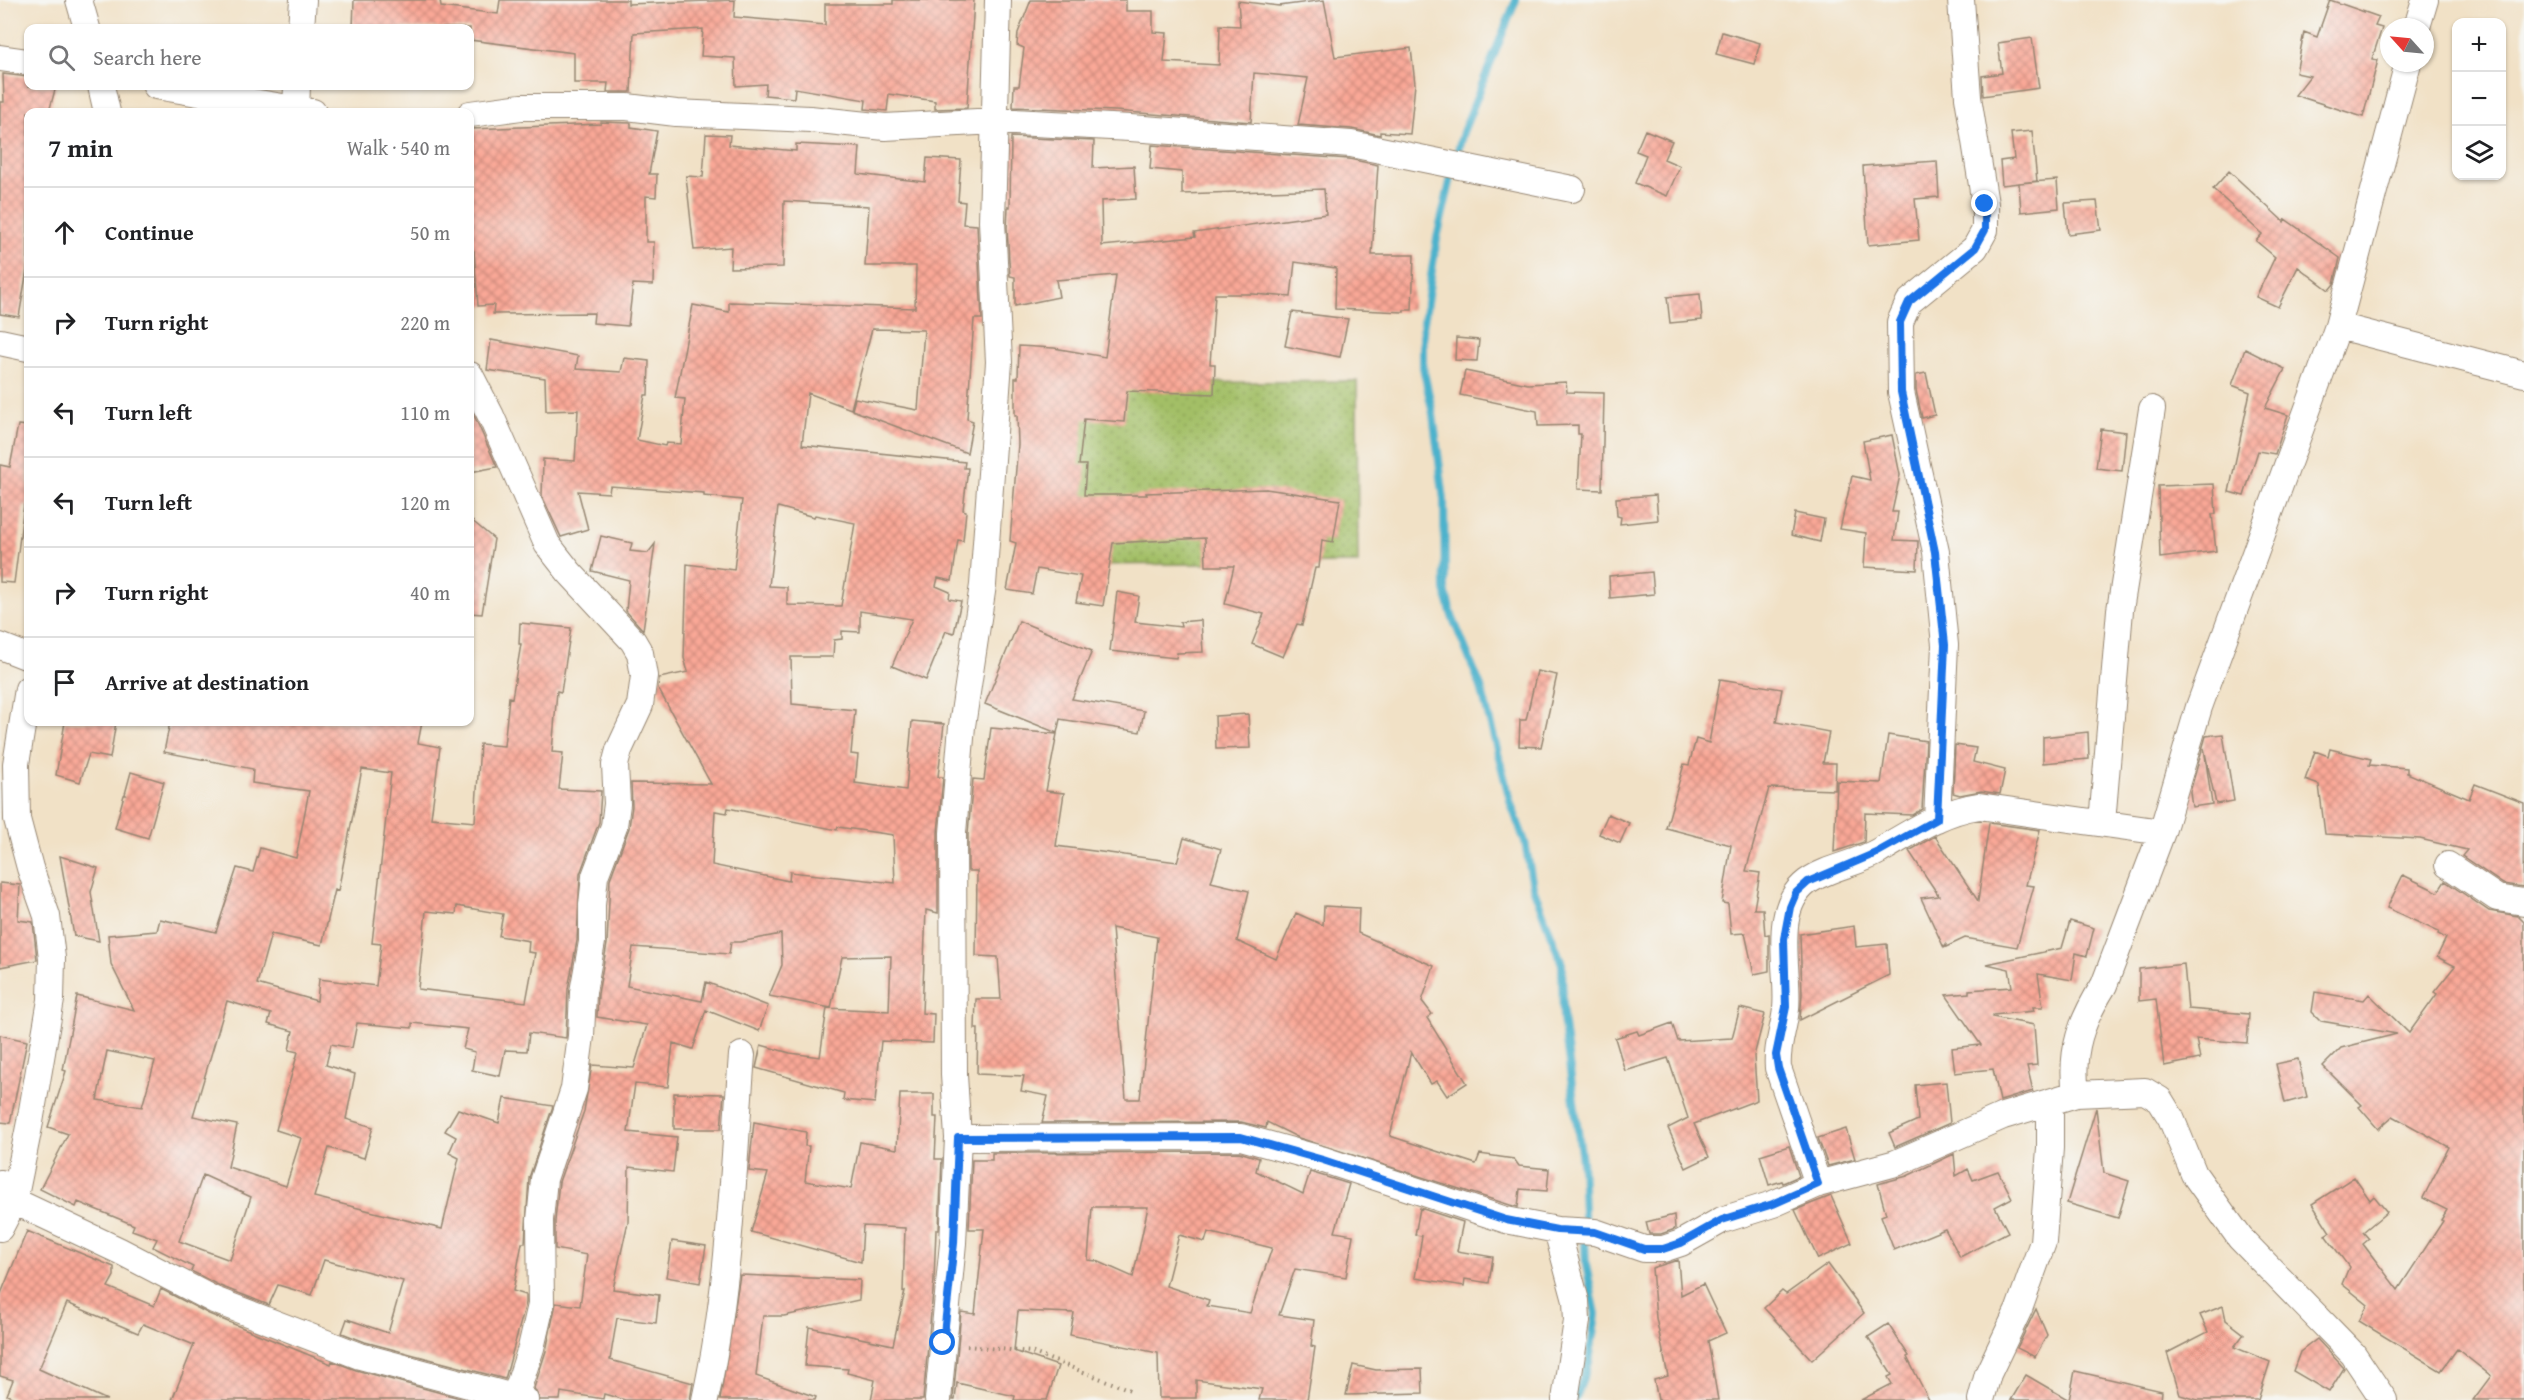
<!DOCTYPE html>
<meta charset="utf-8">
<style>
:root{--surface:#fff;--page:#f2f2f2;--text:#202124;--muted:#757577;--line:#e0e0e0}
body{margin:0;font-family:"Gentium Book Plus",serif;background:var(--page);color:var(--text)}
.controls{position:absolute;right:18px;top:18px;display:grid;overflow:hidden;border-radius:12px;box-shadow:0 2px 4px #0004}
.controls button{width:54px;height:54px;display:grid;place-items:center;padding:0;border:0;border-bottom:2px solid var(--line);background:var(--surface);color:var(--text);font:30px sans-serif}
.compass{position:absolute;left:2380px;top:18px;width:54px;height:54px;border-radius:50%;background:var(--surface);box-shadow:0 2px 4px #0004;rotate:297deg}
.stop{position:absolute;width:18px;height:18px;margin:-14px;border:4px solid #1a73e8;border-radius:50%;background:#fff}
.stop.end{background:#1a73e8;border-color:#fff;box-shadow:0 2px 6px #0008}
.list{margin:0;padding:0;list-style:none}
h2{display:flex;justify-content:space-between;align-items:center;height:78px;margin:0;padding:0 24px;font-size:26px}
h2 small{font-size:20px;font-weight:400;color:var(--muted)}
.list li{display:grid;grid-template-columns:39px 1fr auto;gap:18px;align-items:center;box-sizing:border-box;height:90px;padding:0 24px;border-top:2px solid var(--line)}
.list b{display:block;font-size:22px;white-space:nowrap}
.list em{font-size:20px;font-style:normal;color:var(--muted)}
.icon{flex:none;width:33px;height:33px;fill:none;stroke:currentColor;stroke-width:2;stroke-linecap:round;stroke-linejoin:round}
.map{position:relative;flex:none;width:2524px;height:1400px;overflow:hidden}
.search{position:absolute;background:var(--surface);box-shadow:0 2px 4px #0004;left:24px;top:24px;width:450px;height:66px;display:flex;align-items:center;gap:15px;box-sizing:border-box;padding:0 21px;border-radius:12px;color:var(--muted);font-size:22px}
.panel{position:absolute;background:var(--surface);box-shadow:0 2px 4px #0004;left:24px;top:108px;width:450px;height:618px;border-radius:12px}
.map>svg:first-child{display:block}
</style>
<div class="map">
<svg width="2524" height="1400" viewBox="0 0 2524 1400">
<defs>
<pattern id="green-dots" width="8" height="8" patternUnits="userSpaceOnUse" patternTransform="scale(1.5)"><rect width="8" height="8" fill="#a3bf66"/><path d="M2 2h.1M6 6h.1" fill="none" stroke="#869b53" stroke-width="1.8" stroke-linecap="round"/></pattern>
<pattern id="building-cross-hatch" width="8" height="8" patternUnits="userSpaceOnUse" patternTransform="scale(1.5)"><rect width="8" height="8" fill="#faa897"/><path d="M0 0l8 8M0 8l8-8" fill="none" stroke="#cc897b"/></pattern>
</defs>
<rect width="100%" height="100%" fill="#f6f6f2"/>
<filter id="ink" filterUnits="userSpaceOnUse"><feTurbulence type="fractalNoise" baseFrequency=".0167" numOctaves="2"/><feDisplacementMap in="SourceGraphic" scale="12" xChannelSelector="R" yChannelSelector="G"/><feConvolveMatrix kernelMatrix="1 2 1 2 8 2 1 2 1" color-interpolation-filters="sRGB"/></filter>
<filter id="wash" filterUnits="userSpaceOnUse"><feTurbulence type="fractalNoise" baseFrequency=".008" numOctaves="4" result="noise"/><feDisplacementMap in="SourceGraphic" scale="24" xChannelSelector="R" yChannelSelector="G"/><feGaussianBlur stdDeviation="1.35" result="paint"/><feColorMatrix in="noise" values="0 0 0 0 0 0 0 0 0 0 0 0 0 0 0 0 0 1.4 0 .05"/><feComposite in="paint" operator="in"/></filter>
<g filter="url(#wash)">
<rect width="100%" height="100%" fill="#f1e1c6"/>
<path fill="url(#green-dots)" stroke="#6f7442" stroke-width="1.5" d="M1357,381l1,182 -291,2 -1,-181z"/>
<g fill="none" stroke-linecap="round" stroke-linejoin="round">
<path stroke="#4db2cc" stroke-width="8" d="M1516,0l-53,132 -9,33 -17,73 -14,90v39l10,47 11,86 1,90 7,26 29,71 30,117 14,38 8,45 29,77 1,54 19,143 4,104 10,49 -7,48 -13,35"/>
</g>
<g id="blocks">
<path fill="url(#building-cross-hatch)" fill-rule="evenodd" d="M354,0h86l1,7 57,7 2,-14h128v4l107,-4 -1,17 91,8v-21h68v-4h81l-7,108 -32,1v-8l-46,-7 -2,17 -22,-2 1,-9 -71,-12 -1,10 -29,-3 1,-11 -30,2 -1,-28 -34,-2 2,-27 -69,4 -3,59h-24l1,-9h-34v-30l-104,-13v-12h-117z
M1031,0h95v11h27v21l14,1 -3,29 55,3 1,-40 20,1 -2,-25 41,5 45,-6 11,57 76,-9 4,36 -5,50 -30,-2v3l-28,-6 -54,-4 10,-47 -54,-5 -3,49 -136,-11 -102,-4 1,-21h5l5,-38 -7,-3 1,-12z
M2330,0l49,17 -4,9 7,2 -10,31 6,1 -15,57 -68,-22 15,-19 -14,-3 8,-41 13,5z
M1722,32l38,11 -6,21 -38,-10z
M2032,38l7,50 -56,8 -1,-20 20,-3 -4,-30z
M3,74l25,3v9h28l-7,26h-21v152l-9,53 -19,-3v-212h4z
M601,122l30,1v4l26,4 -8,43h8l-1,23 -10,-1v46h8l-1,43 -20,-1 -5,42 -35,-3 1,-10 -101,1 1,-9 -16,1 -4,-55h-3v-122l130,-5z
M1645,130l27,11 -8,18 16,7 -13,30 -32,-13 11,-28 -10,-4z
M2032,131l5,50 -35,4 -2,-24 14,-2 -3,-26z
M706,134l24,1 -1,10 67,6v-7l64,3 -2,27 67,8 2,-24 34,2 -3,41 7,1 -2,22 14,1 5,94h-8l-7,100 6,2 -6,32 -115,-43 3,-12 63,12 6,-80 -52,-1 -21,80 -43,-16 -6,52 163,17 -1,6h4l-5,42 3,1 -3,30 -5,-1 -6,41 -14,-3 -2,8 14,6 -1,7 12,2 -7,32 -8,-2 -20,49 -34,-14 20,-47 -52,-8v21l-18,-1v8l-8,1 -1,17h-42l1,47 63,6 -4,44 7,1 -3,28 51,7 6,-69 32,3 -6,53h5l-5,56v80l-12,-3 -4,103 12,1 -1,29 -52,-2 -6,62 -32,-3 1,-7 -88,-25 5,-23 29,8 30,4 7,-49 62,3 2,-55 -49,1 -11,51 -62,-12 13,-31 -1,-31 -41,8h-9l-2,12 -96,-7 -6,39 75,15 4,-19 62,24 -9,25 -53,-21 -13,39 -20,-6 -5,44 -33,-3 -7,48 49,5 -4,35 -44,-5 -1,55 -15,67 46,6 -3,28 -39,-5 -7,42 83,23 -3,17h-65l-21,-6 -1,5 -42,-7 -1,8h-20l-6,-12 12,-37 10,-48 24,3 7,-51 -32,-6v-28l4,-39 25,-71 8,-46 42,3 13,-43 -50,-8 1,-23 9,-50 3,-65 19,-51 3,-22 -1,-23 80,1 -53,-96 1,-10 29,-6 -4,-14 3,-94 47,6 8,-70 -38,-4v-3l-94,-7 -1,7 -31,-2 10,38 -27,8 -19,-41 1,-37 32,2 3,-51 -32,1 -1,-33 -58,-8 4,-30 87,16 -2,13 45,3 3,-14 25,3 -1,34h-3l-8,45 28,6 1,-3 15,1 4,-45 -10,-1 18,-93 36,7v-10l186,6 1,-42h-51l4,-60 -85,-5 -1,66 -53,1 1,-21 -37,3 -8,-74 17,1zM778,507l36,10 1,-2 40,8 -14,83 -54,-1v-18l-18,-1zM728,808l109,22 1,-3 55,8 2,48 -105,-11 -1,9 -77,-16 3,-54 12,2z
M1011,137l83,4 -1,27 41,-2 2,33 -35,2 1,45 93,-9 -1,-4 132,-19 -2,-25 -142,5v-22l-32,-3 2,-24 197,14 29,6 -6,90h42l-2,55h-8v2l-69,-3 1,-41 -41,-6 -4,35 -38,-3h-38l-5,70h5l-1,30 -87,-3 -3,31 -40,-3 -5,46h7l-2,30h63l-1,-2 120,-4 74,11 -7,42 -11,-2 -3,28h-4l-13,57 -5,-1 -14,33 -31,-13 12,-30 -39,-10 9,-38h-28l-1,-28 -92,5 -10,63 -27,-4 5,-26 -44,-7 -5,25 -25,-4 9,-47 -6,-2 8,-97 -1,-29h-2v-37h3l1,-32 35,2 51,9 11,-82 -60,5 3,17 -44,9v-29l-5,-1 -3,-48 1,-21h2z
M1937,161l2,36 -24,2 4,41 -51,5 -5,-79z
M2229,171l55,51 1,-3 55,39 -6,26 -5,6 -31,-23 -20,40 -22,-10 19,-40 -19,-16 6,-7 -49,-45z
M2057,180l2,28 -38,4 -2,-29z
M2097,201l4,29 -33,4 -3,-31z
M1700,294l2,26 -32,3 -3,-26z
M1292,312l56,7 -8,38 -55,-11z
M1456,338l23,2 -2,21 -22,-1z
M2245,349l40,20 -20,39 23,7 -13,39 -17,-3 -14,45 -15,-4 21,-100 -18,-7z
M1465,371l63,13 38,-2 1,10 37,1 -2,97 -24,-1 3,-55h-3v-9l-40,1 -1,-15 -77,-16z
M1926,373l9,42 -13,3 -6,-28v-15z
M470,407l7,15 20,45 -27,5z
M18,425l10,1v80l-4,-1 -10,78 -14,-1v-117l10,2z
M2101,429l25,3 -4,39 -26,-3z
M1892,435l8,40 -8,37h6l-4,28 24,1 -1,29 -53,-3 2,-34 -26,-4 12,-53 18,4 -7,-39z
M2214,484l2,30h-4l4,37 -56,7 -2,-72z
M1656,495l2,25 -38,4 1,-7 -4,-1 -1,-18z
M1795,513l29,6 -4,23 -29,-7z
M470,519l24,20 -12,75 -12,-1z
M601,536l31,7 -2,8 18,2 7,-9 -12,86 -17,-19 3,-31 -37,-9z
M1652,572l2,22 -44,4 -1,-22z
M1117,592l22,4 -4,26 46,5 -1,-5 21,-2 2,32 -26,1 -1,5 -66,-7z
M1019,621l73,30 -20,48 72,12 -4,21 -80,-13 -3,14 -72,-29z
M520,623l51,5 -10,64 -4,-1 -5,61 11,1 -4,36 42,2 -2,31 -19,52 -3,67 -9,48 -2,49 -37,-5 -2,18 -22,-1 -5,26 -28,-6 3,-18 -12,-3 5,-20 -56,-6v5l-55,-5 -5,25 -21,-4 -5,21 29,9 -9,45 27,8 -9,31 -35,-10 -15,49 128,32 17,-71 -10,-5 7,-16 -11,-6 13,-22 41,14 5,-25 49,8 -24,72 -4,65h-3l-9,48 13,4v8l-21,76 -140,-37 -23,-9 5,-14 41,14 15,-52 -79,-21 -12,35 -34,-10 -9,20 -49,-19 -29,-15 2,-4 -40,-20 4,-8 -25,-9 2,-5 -56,-23 -2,5 -36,-18 28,-55 -20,-7 18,-56 -3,-1 14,-74 57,14 -23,-46 -3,-29 49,-4 3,-12 56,13 21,-64 16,4 7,-24 36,10 13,-67 -57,-8 1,-14 -89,-17 6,-30h252l-4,21 22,4 -9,71 44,4 5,-78 24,2 5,-49 3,1 9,-54h-2zM362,769l29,4 -19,170 9,1 -5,42 -57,-7 -2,22 -60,-17 14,-50 51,11 13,-55 3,1zM457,906l46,8 -4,22 30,5 -1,11 7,1 -9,49 -108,-13 8,-78 30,3zM227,1001l44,13 -3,10 25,7 -4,19 9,2 -22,78 25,8 -15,48 -58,-19 9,-42 -44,-9zM107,1051l48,10 -13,46 -45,-7zM203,1175l48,22 -21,63 -51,-19z
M1537,671l20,4 -16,72 -22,-1 1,-26h6z
M1720,679l62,10 -6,33 53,10 -6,31h13l-1,27 -66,-2 -23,83 14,2 -6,36h9l2,26 4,-1v37l-15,3 -9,-41 -14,1 -3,-30 -6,-1 9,-58 -65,-17 18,-64 5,1 7,-26 13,4z
M1248,714l2,34 -34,1 -1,-33z
M65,722h51l-6,36 -21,-4 -9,28 -24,-7z
M991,728l66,6 -11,57 18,2 -8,53 121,16 7,-24 37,11 -10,33 38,9 -12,50 39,18 20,-46 27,12 1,-19 35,2 -1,25 76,33 -12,35 10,13 -5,4 40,65 -20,13 -10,-15 -6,3 -20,-32 -21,84 86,28 4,-10 34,5 5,7 30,3 -2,22 -27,-2 -2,18 -8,-2 -211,-67 -32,-16 -1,6 -25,-6 -199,1 6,-27 -27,-5 3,-15 -47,-2 1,-45h-3l1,-30h25l-3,-42 -22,-1 1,-85h-9v-37l5,-55 11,1zM1112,928l45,9 -17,162h-14z
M2088,732l1,27 -46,4v-26z
M2223,734l11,67 -18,3 -12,-56 8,56 -20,3 -2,-15 16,-56z
M1888,735l38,6 -4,68 -10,6 -47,-2 -1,29 -30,10 3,-71 44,2z
M1955,745l21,3 -3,14 32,8 -5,24 -19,-3 -21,4 -7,-2z
M2330,749l41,10 -2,6 38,3v5l62,26 6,-15 49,19 -1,84 -20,-3 -41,-28 5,-6 -47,-11 -95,-5 -6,-49 -14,-5 10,-29 13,5z
M131,772l33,10 -16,56 -33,-10 9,-33h2l-1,-1z
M1608,814l21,9 -9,20 -21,-9z
M1989,823l51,7 -14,55 8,1 -17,61 -52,-9 -19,9v-2l-2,3 -23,-50 18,-2 -30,-45 26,-15 43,65z
M60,856l38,12 -7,24 8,49 -25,-5z
M2403,875l35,17 7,-11 44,30 29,5 6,6v478h-51l18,-24 -34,-27 -16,22 -82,-50 9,-16 -26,-21 7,-17 -24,-32 5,-3 -18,-28 42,-27 16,23 4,-4 13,16 -24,20 6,7 -6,5 35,46 45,-69 -2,-1 6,-10 -24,-12 26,-51 -56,-31 -15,13 -19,-22 3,-2 -39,-39 18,-18 56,-14 -76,-13 -9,-9 3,-20 49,8 5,-6 40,39 28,-39 -3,-2 21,-26 -18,-9 9,-19 -8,-4 1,-2 -52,-24z
M0,883l20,2 -2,35 15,2 4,38 -37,7z
M2070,921l24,7 -7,28 -11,-3 -4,27 -34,-6 5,33h-10l1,4 -41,4 -1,2 42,8 3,40 -10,1 6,25 -33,10 -7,-32 -38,4 -3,-25 29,-3 -35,-50 23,-2v-3l43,-3 -3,-18 -22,-5 75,-16z
M1854,926l2,21 31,-3 2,31 -89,45 2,-26 -2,-60z
M2184,964l4,45 61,5 -2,29 -51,-4 4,20 -36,7 -8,-67 -17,2v-32z
M1740,1008l25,6 -11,42 3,44 -63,24 15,33 -23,11 -18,-40 20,-10 -20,-60 -43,13 -10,-33 22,-7 2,4 33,-12 6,18 54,-3z
M0,1035l27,6 -17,82 -10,-1z
M2298,1059l9,38 -22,6 -9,-39z
M1946,1082l4,41 -55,24 -6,-14 29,-13 -3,-35z
M674,1093l50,1 -3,35h-47z
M900,1094h34v23h3l-2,42h7l-3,71h-3l-2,50 -11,120h-52l4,-20 -28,-7 1,-4 -43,-3 4,-39 84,18 12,-54 -2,1 2,-64 -42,-2 -2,36 -110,-30 17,-59 -19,-2 1,-11 4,-38 52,10 -1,14h4l-4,35 46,8 9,-47 37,7z
M2096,1108l8,65 25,8 -11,37 -51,-15z
M1846,1129l9,30 -27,7 -10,-28z
M1789,1146l10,30 -16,7 -1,-2 -13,4 -9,-30z
M1239,1152l20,6 -3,13 47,23 7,-22 39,12 -14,48 18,3 -7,42 -51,-8 -16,46 35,5 -3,26 4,1 -8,53h-48l3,-11 -66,-9v18h-37l-1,-45 -88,-18 4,-22 -56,-2 -4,40 44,15 -11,34h-33l1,-4 -58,-13 -2,17h-2l8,-88 14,2 9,-85h-15l3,-69h20v-7zM1092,1207h56l-15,70 -36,-16 -9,-1zM1208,1232l64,16 -22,65 -43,-7 2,-6 -43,-14 13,-51 26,7z
M1954,1154l2,22 12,-7 5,11 25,-9 14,27 -17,9 13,25 -48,25 -15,-28 -51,21 -13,-34 5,-2 -8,-30 29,-8z
M1831,1196l21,47 -34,16 -23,-49z
M1420,1208l43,14 -6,29 36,6 -4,26 -24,-4 -1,7 -49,-8 7,-42 -7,-1z
M1674,1215l1,14 -14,5h-12l-3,-12z
M27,1231l87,36v9l-6,11 46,19 7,-17 48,25 122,50 1,-3 24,9 111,30h-295l22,-55 -51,-21 -5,9 -71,-30 -28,66 68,31h-89l-11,-5 6,-15 -13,-4v-80z
M672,1241l34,5 -6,37 -34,-6z
M1678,1260l3,35 22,-11 23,49 -18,8 10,59h-60l-4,-20 14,-4 -12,-58 -4,-50z
M1828,1264l36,49 -52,47 -48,-52 18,-17 4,3z
M740,1275l120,5 -1,20 -75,16h-21l-7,60 60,21 -1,3h-95z
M2223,1306l3,14 18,14 -10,13 36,15 -12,38h-60l-18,-5 -13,-42 41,-21 -8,-17z
M2036,1309l11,26 -12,22 -18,-9z
M1888,1324l21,32 -2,1 22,43h-68l31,-16 -4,-7 4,-2 -24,-38z
M2317,1339l27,29 -15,24 -36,-21 7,-19z
M1353,1365l23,5 46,-1 1,24 -77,2z
M2075,1371l87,20 -1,9h-92z
M2026,1375l43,25h-58z"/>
</g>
</g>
<g filter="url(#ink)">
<use href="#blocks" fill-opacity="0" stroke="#968672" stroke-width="1.5"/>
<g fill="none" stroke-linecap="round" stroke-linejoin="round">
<defs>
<path id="street" d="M79,0l8,28
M2417,27l8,-27
M301,28l2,-28
M0,58l28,4
M101,86l6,26
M156,86l157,26
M296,110l1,-24
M470,114l51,-7h106l49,6 134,6 75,8 111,-6 134,7 221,16 221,45
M2338,326l186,48
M0,342l28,6
M470,375l21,41 56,128 22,28 64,69 7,12 4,23 -4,29 -21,45 -4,15 2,39 -3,22 -19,50 -3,29v37l-9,50 -2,44 -7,53 -30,90 -4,41 1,85 -10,43 -16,49
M0,646l28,11
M1937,819l8,-174 -9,-93 -35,-160 -1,-70 9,-20 66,-54 10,-18v-26l-17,-107 -7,-97
M2102,823l18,-213 32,-201
M2448,865l49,33 27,4
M2076,1094l69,-3 15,9 11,18 23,56 46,64 113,116 31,46
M958,1138l283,-1 83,23 182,60 51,10 38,2 49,17h19l18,-6 41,-23 51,-16 45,-20 78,-21 107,-47 73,-22c-6,-44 5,-72 28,-109l58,-153
M0,1183l14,18 106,50 94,49 146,56 165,44
M1818,1184l-40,-116c-2,-21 6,-39 8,-59 4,-38 -16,-99 21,-127 21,-15 50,-18 72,-31 31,-18 63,-40 100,-45l183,26 37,-125 139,-381 70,-263
M0,1228l14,-27 16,-79 21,-122 1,-42 -5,-42 -17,-48 -13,-49 -1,-55 12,-75
M1557,1230l19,71 1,20 -12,79
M705,1400c25,-113 28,-230 37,-345
M938,1400l15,-157 5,-105 -4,-63 -1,-242 9,-107 21,-141 16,-223 -7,-141 6,-221
M1981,1400l7,-26 31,-65 24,-67 7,-94v-46"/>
</defs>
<use href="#street" stroke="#968672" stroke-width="28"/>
<path stroke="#968672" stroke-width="4" stroke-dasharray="1.5 4.5" stroke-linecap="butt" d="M967,1346l64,6 102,39"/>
<use href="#street" stroke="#fff" stroke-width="26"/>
</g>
</g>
<g fill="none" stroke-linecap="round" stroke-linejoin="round" filter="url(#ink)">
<path stroke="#1a73e8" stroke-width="8" d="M943,1343l11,-100 4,-105 283,-1 82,23 183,60 51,10 38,2 49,17h19l18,-6 41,-23 51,-16 45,-20 -40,-116 -2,-13 10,-48 -2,-68 6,-32 6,-14 12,-11 68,-29 61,-34 8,-174 -10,-93 -34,-160 -1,-70 9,-20 66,-54 10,-18v-26"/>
</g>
</svg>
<div class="controls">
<button>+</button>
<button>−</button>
<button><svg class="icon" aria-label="layers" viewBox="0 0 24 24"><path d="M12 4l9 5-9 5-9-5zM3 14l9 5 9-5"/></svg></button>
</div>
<svg class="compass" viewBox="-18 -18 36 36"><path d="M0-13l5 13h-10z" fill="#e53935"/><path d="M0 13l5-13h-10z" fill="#757577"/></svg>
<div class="stop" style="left:943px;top:1343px"></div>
<div class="stop end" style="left:1985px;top:204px"></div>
<div class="search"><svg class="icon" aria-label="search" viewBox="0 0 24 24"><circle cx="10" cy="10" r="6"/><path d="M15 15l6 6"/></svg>Search here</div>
<section class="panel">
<h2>7 min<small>Walk · 540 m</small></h2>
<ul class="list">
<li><svg class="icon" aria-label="ahead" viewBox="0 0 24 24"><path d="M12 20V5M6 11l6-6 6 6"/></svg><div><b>Continue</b></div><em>50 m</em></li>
<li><svg class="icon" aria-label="right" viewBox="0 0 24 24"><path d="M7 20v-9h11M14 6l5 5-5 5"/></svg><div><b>Turn right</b></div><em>220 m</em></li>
<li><svg class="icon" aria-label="left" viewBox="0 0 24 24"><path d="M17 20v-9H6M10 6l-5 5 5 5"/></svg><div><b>Turn left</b></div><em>110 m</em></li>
<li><svg class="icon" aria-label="left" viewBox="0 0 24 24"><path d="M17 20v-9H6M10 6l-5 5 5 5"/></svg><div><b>Turn left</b></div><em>120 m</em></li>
<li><svg class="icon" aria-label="right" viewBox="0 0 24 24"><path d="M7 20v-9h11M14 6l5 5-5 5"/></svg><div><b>Turn right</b></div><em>40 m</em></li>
<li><svg class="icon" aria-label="arrive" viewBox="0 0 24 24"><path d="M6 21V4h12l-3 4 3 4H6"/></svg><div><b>Arrive at destination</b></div></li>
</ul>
</section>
</div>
